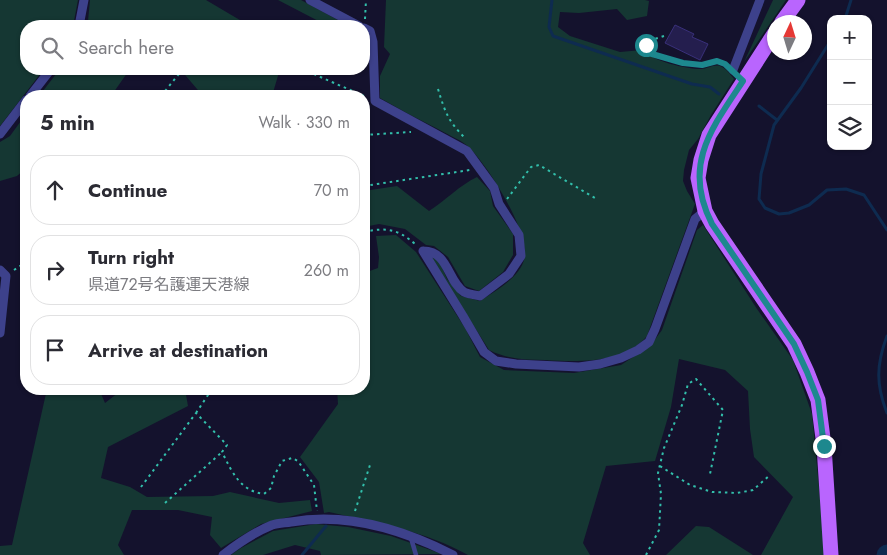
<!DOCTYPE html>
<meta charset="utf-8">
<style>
:root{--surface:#fff;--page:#f7f7f7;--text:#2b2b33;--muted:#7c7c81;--line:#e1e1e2}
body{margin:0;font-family:Jost,"Noto Sans JP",sans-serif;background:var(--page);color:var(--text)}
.controls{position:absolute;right:15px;top:15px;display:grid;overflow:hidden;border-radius:10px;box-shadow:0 1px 4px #0004}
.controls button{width:45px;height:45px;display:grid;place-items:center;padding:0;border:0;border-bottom:1px solid var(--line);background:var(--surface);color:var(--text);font:25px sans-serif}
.compass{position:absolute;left:767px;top:15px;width:45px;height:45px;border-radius:50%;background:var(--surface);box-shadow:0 1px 4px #0004;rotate:4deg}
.stop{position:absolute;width:15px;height:15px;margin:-11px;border:4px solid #1d888e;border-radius:50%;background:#fff}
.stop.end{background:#1d888e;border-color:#fff;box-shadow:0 1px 5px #0008}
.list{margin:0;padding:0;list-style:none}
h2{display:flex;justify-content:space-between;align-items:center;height:65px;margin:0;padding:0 20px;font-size:21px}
h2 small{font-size:16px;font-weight:400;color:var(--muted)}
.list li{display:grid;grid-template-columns:32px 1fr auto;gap:15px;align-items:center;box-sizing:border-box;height:70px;margin:0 10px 10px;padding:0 10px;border:1px solid var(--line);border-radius:20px}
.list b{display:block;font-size:19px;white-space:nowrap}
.list p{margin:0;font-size:16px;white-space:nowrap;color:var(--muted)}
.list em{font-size:16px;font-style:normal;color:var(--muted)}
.icon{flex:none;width:28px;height:28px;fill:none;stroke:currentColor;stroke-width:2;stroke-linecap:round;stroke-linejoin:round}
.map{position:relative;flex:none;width:887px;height:555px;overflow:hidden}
.search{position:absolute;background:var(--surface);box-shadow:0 1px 4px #0004;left:20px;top:20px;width:350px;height:55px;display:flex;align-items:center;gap:12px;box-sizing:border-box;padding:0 18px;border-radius:20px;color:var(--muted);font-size:19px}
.panel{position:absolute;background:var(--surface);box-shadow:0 1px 4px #0004;left:20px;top:90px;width:350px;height:305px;border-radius:20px}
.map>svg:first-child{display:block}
</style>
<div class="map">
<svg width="887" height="555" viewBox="0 0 887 555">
<rect width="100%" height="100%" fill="#14122d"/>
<path fill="#153733" d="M0,0h78l-5,26h-47v43h18l-44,57z
M90,0h116l44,26h-164l2,-5z
M278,0h23l48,26h-21z
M386,0h259l4,1 -2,15 -20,4 -10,-11 -38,4 -19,-1 -2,15 12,9 50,16 22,-2c10,11 44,19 59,19 6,0 13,-5 19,-3 6,2 10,8 14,13l-23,36 -13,24 -9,11 -5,20 -1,11 4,10 8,13 -48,132c-23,28 -69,26 -102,24 -20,0 -38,-1 -56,-10l-60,-95 10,5 8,19 14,17 19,5c15,-10 39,-23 44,-41 8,-25 -39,-101 -59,-116 -8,-6 -19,-10 -27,-15 -20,-10 -39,-20 -58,-31v-22l10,-22 -6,-7z
M773,0h13l-42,62z
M60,69h70l-19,27h-72z
M180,69h100l-8,27h-69z
M26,114v54l-9,8 -17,5v-39l10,-6z
M477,177l13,14 3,15 20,28v21l-10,17 -24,19 -14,-5 -17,-29 -14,-11 -8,-1 -21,-16 -26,-5 -15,3v-36l33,-5 32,25c17,-11 31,-26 48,-34z
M703,225l54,84 36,51 19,54 11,116 1,25h-63l32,-58 -39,-40 -4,-28 -2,-38 -23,-21 -46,-11 -8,48 -16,54 -49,5 -23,77 7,12h-122c-43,-24 -91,-32 -139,-43l-5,1 -5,-31 -19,-25 38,-53 -1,-15h27v-116l14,-5 1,-11 -3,-21 20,-1 20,17 49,76 15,29 24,13 70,3 47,-8 30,-20 11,-15 35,-100z
M47,389h52l6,14 18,-14h62l3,17 -80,41 -7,31 29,9 17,10 66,-1 17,-4 49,11 31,-3 2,11 -51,13 -40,24 -11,-13 2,-18 -34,-7h-46l-14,35 6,10h-124v-9l12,-1z
M316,524l32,3 43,9 51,18 -121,1 -1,-4 -25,-6 -32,10h-32l10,-7 32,-17z
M696,526l13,1 44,28h-87z"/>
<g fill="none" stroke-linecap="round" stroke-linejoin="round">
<path stroke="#0e2b50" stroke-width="3" d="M552,0l-3,27 4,9 139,48 18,3 9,7
M845,19l6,-19
M831,40l-30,48 -27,37 -13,49 -2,25 6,9 14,6 10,-1 20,-8 18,-15 19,-1 18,6 23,35
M759,106l18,14
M887,336c-11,29 -11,49 0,77
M302,555l24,-29"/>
<path stroke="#0e2b50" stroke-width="19" d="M886,555l1,-1"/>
</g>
<path fill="#241e4e" stroke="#39307a" d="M675,25l19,9 -2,3 16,7 -8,16 -35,-17z"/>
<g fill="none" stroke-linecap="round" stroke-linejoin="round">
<path stroke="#32bfab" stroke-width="2" stroke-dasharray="2.5 4" stroke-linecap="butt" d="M365,19l1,-19
M257,21l3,5
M664,36l-16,5 -2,4 6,9 31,9 19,2 15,-4 8,3
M302,69l62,27
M360,69l5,2
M438,89c7,23 10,32 27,49
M161,96l22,-27
M364,135l47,-3
M364,186l106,-16
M507,199l24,-32 8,-2 56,33
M364,232c22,-5 34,-3 51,12
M14,270l12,-8
M196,413l16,-24
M660,466l30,19 22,7 25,1 16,-3 17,-15
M141,487l55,-74 31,32 -5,7c10,20 18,39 42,42l7,-6 3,-12 8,-15 10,-3 6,3 16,24 3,26
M165,503l57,-51
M355,511l15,-46
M646,555l13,-25 2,-36 -3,-21 6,-25 18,-43 6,-21 8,-5 27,31 -13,64"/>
<path stroke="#3d418b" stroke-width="4.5" d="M411,538l5,17"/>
<path stroke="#3d418b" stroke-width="9" d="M310,0l49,26
M79,26l5,-26
M364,28l6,3 3,11 2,59 92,50 27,37 5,16 20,31 2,21 -12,18 -29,22c-5,-1 -12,-2 -16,-4 -17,-11 -15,-41 -41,-41
M733,70l27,-70
M30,96l21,-27
M0,134l26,-34
M423,251l40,65 21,36 12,9 20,3 63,3 21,-3 21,-6 17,-8 11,-8 6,-13 40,-110 10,-8
M0,270l6,6 -6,57
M223,555c13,-10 34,-24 49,-30 6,-2 13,-2 19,-3 55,-10 113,8 162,33"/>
<path stroke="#b965fe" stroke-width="15" d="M782,22l16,-22
M774,34l-65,101 -8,25 -3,18 7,33 7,13 82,120 13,28 11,28 6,46 7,109"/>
</g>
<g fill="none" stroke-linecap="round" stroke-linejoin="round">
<path stroke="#1d888e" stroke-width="6" d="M646,45l6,9 31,9 19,2 15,-4 8,3 18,17c-32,48 -61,85 -31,143l82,120 13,28 11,28 6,46"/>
</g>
</svg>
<div class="controls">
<button>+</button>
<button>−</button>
<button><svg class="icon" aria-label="layers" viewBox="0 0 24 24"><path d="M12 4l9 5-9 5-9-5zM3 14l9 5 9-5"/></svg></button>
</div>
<svg class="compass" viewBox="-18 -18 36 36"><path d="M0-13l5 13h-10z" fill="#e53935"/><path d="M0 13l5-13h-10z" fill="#7c7c81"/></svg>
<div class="stop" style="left:646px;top:45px"></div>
<div class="stop end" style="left:824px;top:446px"></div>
<div class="search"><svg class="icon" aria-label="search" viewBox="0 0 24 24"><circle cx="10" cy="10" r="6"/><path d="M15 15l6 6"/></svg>Search here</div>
<section class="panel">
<h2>5 min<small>Walk · 330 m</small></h2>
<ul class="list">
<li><svg class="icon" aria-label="ahead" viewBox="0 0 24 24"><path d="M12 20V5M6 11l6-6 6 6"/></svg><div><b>Continue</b></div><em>70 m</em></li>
<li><svg class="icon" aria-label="right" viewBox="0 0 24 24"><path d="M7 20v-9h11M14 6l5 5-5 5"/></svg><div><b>Turn right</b><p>県道72号名護運天港線</p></div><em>260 m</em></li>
<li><svg class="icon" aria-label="arrive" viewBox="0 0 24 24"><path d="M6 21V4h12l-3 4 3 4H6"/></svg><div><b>Arrive at destination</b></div></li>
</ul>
</section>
</div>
